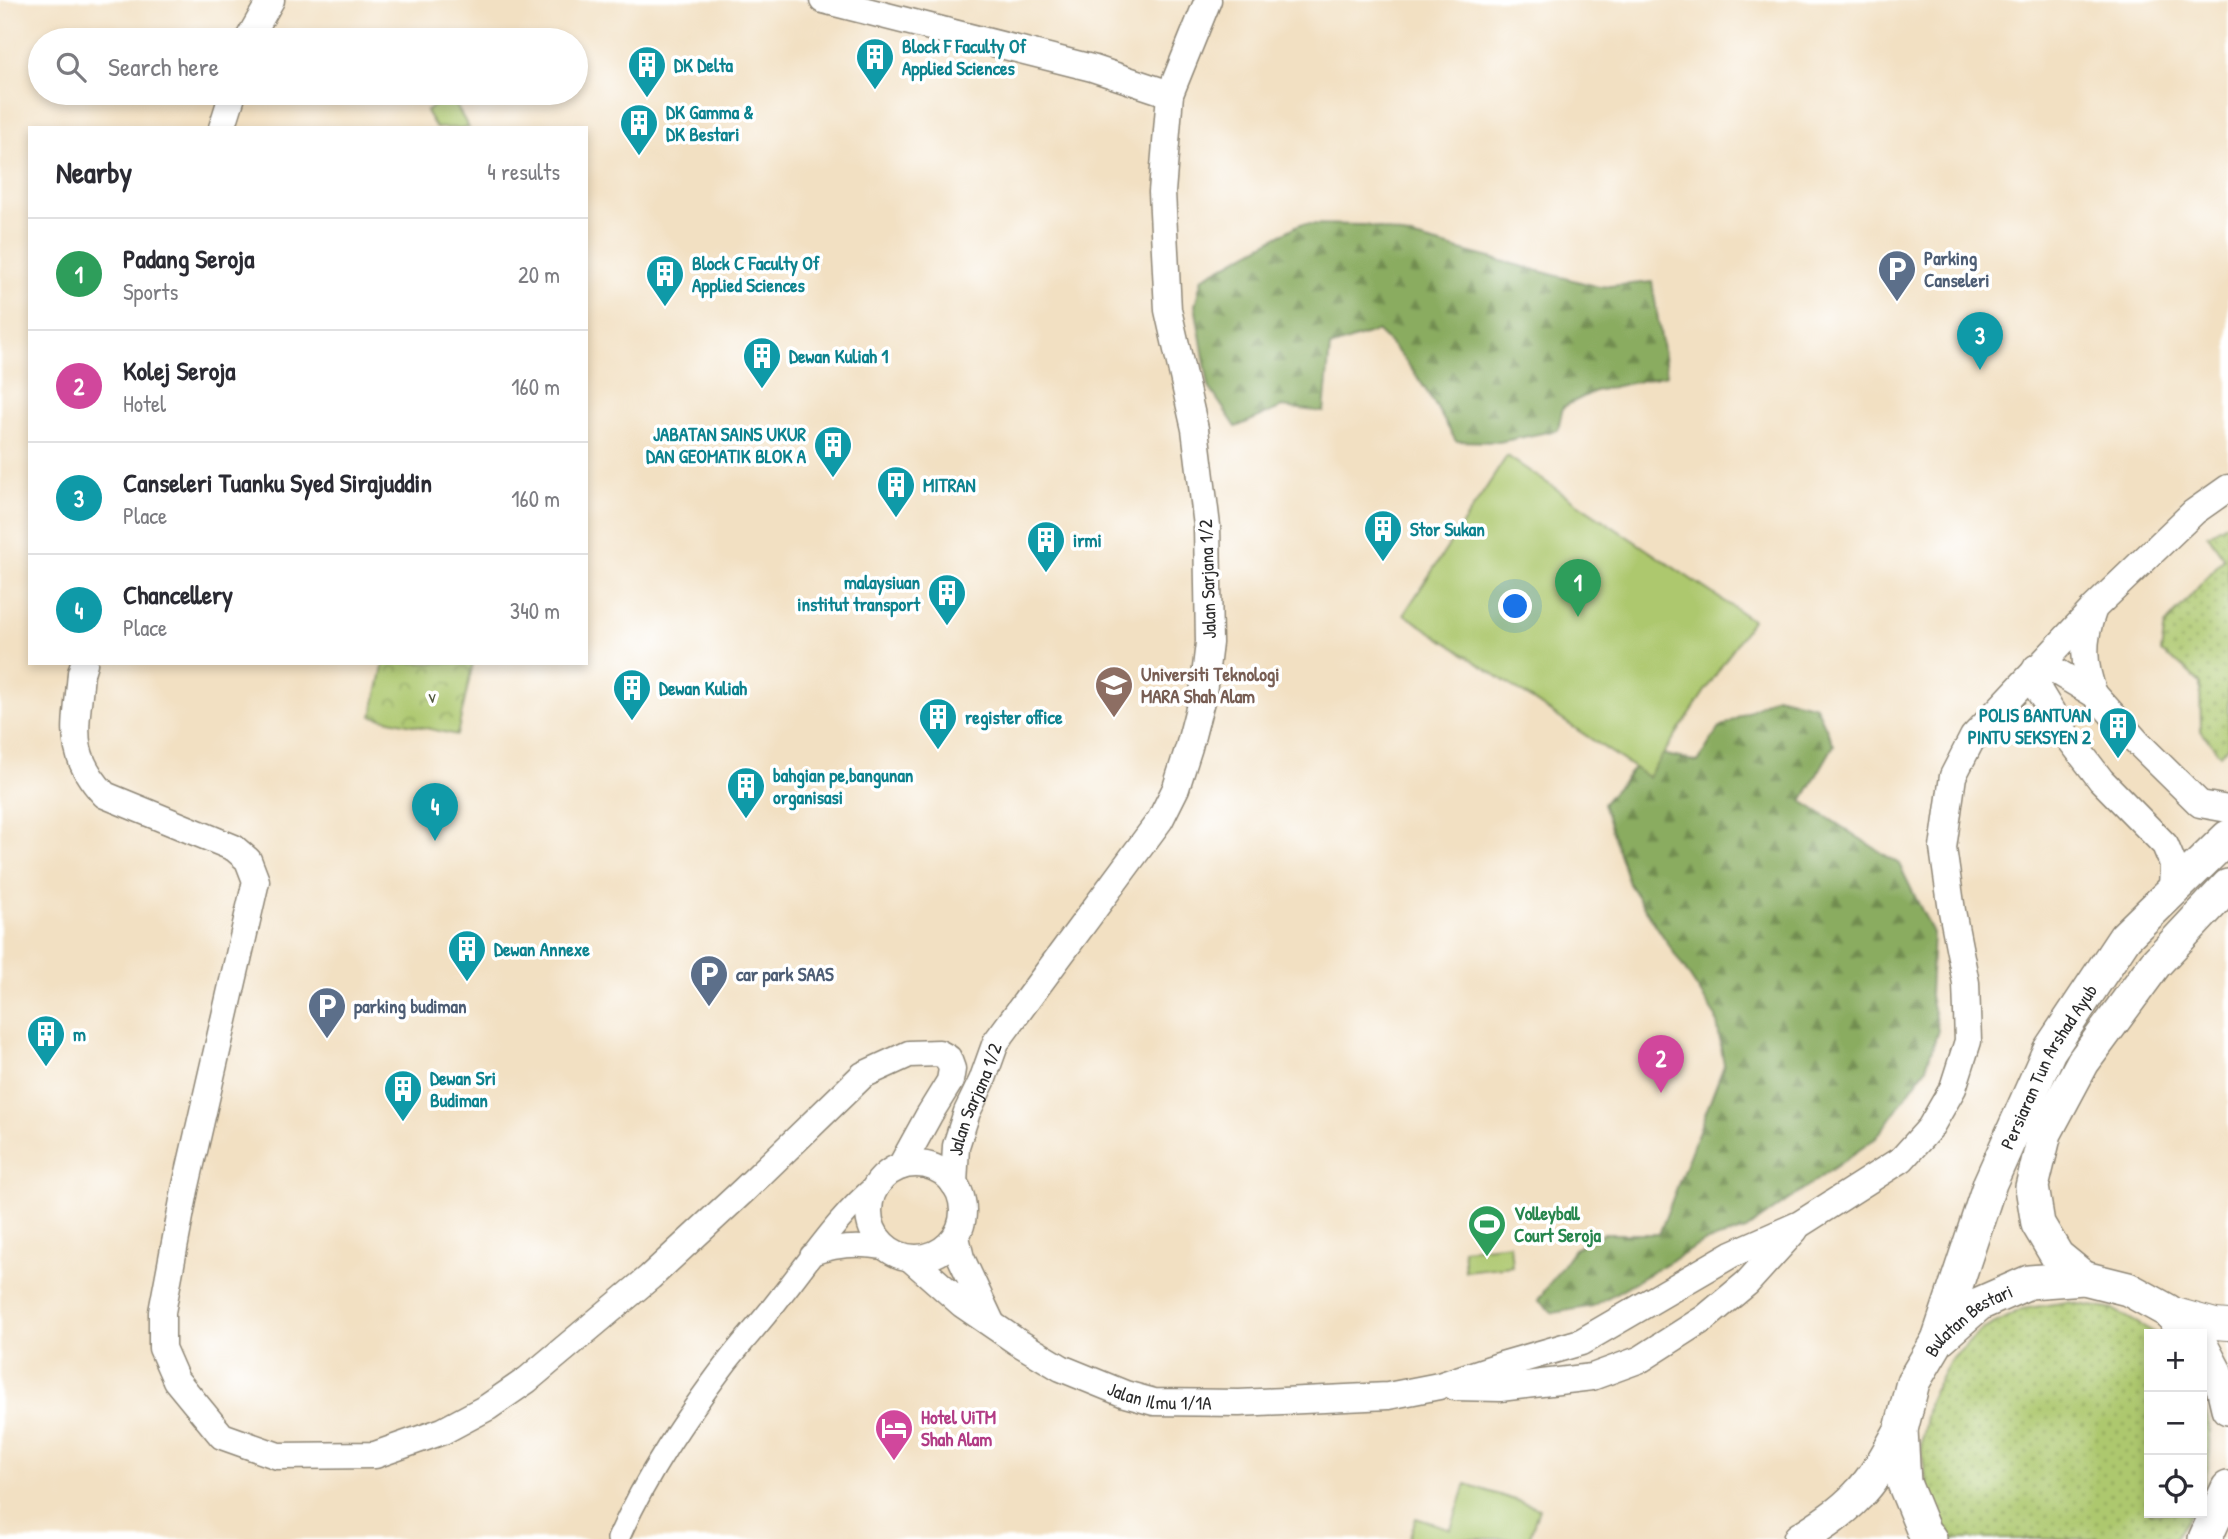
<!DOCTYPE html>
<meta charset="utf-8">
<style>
:root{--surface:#fff;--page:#f2f2f3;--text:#2b2b33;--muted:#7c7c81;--line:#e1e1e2;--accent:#b45309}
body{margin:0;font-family:"Patrick Hand",sans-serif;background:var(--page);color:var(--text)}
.controls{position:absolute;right:21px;bottom:21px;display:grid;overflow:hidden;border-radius:0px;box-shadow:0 4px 10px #0003}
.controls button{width:63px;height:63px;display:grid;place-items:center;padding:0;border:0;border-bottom:2px solid var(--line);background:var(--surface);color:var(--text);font:35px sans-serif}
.you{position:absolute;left:1516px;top:607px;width:24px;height:24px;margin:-18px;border:5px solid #fff;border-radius:50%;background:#1a73e8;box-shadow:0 0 0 10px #1a73e833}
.badge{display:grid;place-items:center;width:46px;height:46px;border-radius:50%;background:var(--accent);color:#fff;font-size:23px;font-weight:700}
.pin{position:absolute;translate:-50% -58px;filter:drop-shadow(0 2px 4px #0008)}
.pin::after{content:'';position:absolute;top:37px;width:24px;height:21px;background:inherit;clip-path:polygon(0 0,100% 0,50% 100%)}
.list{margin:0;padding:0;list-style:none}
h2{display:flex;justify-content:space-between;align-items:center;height:91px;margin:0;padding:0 28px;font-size:30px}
h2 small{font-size:23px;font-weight:400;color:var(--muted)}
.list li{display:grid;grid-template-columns:46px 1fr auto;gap:21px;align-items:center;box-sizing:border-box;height:112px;padding:0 28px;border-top:2px solid var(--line)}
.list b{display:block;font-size:26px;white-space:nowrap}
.list p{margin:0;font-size:23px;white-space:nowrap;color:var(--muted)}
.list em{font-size:23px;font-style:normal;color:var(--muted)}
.icon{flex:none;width:38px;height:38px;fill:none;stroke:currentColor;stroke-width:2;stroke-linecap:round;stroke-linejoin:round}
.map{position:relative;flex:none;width:2228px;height:1539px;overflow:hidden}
.search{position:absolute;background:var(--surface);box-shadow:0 4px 10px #0003;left:28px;top:28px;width:560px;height:77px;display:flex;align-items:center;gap:18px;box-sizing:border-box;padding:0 24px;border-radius:38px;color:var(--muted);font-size:26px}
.panel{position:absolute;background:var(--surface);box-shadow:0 4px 10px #0003;left:28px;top:126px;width:560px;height:539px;border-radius:0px}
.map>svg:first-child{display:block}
</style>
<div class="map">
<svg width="2228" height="1539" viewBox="0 0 2228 1539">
<defs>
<pattern id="grass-dots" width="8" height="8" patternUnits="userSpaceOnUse" patternTransform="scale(1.75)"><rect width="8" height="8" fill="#adc86e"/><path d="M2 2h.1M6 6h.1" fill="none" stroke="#8da35b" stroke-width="1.8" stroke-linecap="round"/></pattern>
<pattern id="forest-firs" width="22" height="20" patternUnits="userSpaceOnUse" patternTransform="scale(1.75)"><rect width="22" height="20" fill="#8aac61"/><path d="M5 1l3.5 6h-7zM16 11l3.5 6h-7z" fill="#718c50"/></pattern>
<pattern id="park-crowns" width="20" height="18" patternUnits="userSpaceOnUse" patternTransform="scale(1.75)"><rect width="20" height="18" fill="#adc86e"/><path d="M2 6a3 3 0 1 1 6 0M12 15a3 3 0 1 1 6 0" fill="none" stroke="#8da35b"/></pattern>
</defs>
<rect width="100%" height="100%" fill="#fff"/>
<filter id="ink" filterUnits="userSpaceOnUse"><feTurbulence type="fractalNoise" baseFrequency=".0143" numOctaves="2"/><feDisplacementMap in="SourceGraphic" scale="14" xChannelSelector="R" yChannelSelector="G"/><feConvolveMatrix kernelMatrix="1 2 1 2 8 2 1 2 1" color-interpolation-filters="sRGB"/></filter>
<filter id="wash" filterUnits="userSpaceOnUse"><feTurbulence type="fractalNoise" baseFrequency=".00686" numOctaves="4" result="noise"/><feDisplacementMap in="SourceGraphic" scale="28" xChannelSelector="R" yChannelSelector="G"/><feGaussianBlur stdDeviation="1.57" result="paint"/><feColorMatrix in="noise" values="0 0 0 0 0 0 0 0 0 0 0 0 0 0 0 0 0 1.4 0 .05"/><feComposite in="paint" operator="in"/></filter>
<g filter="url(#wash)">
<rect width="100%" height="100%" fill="#f2e0c2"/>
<path fill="url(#grass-dots)" stroke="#6c7a4c" stroke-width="2" d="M2228,523v223l-8,9 -19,-24 -1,-48 -17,-16 -22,-15 4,-27 59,-67 -16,-23z
M2067,1302l47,8 43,24h-8v179h43l-18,26h-220l-7,-8 -20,-43 -6,-44 8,-44 21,-39 30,-30 42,-22z
M2202,1401c14,34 7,63 0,97z"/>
<path fill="url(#forest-firs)" stroke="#5a6c46" stroke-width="2" d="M1300,224l66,1 233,62 53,-5 15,93 -72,16 -32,16 -5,23 -59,12 -43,-1c-24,-41 -42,-77 -79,-110l-47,16 -6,65 -42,-5 -46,20 -27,-40 -14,-82 7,-27z
M1776,696l40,10 18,39 -32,56 97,63 34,69 -3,63 8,34 -12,38 -50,70 -130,92 -42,12 -111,64 -40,7 -15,-13 36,-51 29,-15h56l65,-169 -8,-48 -87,-133 -26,-80 46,-53 49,11 20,-33z"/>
<path fill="url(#park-crowns)" stroke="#6c7a4c" stroke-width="2" d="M384,663h89l-16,72 -85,-19z"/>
<path fill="#adc86e" stroke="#6c7a4c" stroke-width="2" d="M451,97l18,31h-33l-10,-17z
M1507,456l245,164 -104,157 -244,-163z
M1510,1244l2,22 -47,5 -2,-22z
M1466,1484l73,24 -10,31h-120l7,-21 35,11z"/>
</g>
<g filter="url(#ink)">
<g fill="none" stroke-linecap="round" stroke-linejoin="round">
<defs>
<path id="minor" d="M811,1255c25,-10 49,-11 75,-6
M618,1539c28,-64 67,-121 109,-177 17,-22 37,-43 54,-66 31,-39 58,-81 97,-113"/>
<g id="tertiary">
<path d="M823,0l269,68 78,26"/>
<path d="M248,40l23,-40"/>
<path d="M222,128l11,-35"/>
<path d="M2093,611c-11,30 -10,53 1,83"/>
<path d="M84,663l-3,10c-4,53 -16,80 24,122l129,53 14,12 8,21 -71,309 -23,122v36l14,32 46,56 56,20 97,-1 68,-24 45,-24 39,-27 123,-103 94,-87 119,-115 46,-21 30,-1 9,5 4,11 -2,12 -21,34 -28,51"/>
<path d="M1976,736c36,-14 49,-14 86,-7"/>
<path d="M2172,890l1,-26 -8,-19 -64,-65 -39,-51 -23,-38 -3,-23 18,2 40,24 44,49 62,61 28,5"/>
<circle cx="916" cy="1211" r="47"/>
<path id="s1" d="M954,1184l2,-38 11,-34 15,-31 14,-39 164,-222 16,-32 13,-41 14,-54 6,-50 -2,-117 -12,-97 -27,-119 -6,-118 8,-98 38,-94"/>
<path d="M956,1237l5,21 30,64"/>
<path id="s2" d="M911,1259l51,45 54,37 45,27 64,26 29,8 85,1 149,-7 51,-10 63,-21 79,-23 151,-88 68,-30 102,-65 28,-31 23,-40 15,-47 -2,-58 -14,-72 -9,-63 10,-72 20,-39 121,-129 100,-96 34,-24"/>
<path d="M1455,1387l45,1 92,-11 49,-18 64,-41 42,-35 48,-53"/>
</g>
<path id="secondary" d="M2168,1311l47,13 13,1"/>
<g id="primary">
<path d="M2084,1278l-27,-22 -19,-32 -6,-37 13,-54 38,-71 72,-98 73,-78"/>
<path id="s3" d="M1938,1340l52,-157 59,-132 76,-114 103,-100"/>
<path d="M2202,1347l21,40 5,21"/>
<path d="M1800,1539c21,-13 41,-26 58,-44 18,-18 30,-42 43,-65"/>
<path id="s4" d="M1930,1539l-6,-7 -20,-49 -3,-53 12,-48 25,-42 41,-36 50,-22 55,-4 44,11 40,22 22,23"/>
<path d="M2205,1539l23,-51"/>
</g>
</defs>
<use href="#minor" stroke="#8e8676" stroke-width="24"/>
<use href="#tertiary" stroke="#8e8676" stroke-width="29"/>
<use href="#secondary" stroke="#8e8676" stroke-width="32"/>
<use href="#primary" stroke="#8e8676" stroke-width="36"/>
<use href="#minor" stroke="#fff" stroke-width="21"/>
<use href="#tertiary" stroke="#fff" stroke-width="26"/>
<use href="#secondary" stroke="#fff" stroke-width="30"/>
<use href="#primary" stroke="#fff" stroke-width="33"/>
</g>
</g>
<defs>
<symbol id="building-pin" viewBox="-11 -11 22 30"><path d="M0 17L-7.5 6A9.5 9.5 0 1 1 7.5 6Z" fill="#0f9aa8" stroke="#fff"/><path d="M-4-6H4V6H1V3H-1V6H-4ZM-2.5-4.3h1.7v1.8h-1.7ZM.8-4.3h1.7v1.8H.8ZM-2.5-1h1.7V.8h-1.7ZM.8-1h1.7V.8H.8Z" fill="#fff"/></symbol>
<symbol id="parking-pin" viewBox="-11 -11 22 30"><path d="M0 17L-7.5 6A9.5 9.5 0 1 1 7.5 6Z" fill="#5c6f8a" stroke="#fff"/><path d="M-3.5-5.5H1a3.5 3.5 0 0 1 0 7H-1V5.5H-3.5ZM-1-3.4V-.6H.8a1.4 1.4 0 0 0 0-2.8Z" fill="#fff"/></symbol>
<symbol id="university-pin" viewBox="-11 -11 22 30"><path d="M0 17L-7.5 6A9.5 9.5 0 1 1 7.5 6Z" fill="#8d6e63" stroke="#fff"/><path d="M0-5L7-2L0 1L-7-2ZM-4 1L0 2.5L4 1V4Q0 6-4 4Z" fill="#fff"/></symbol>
<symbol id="stadium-pin" viewBox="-11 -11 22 30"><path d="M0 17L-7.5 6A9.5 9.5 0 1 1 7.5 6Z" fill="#2e9e5b" stroke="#fff"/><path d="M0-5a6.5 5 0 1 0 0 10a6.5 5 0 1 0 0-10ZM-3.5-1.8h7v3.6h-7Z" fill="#fff"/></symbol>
<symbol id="hotel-pin" viewBox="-11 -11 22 30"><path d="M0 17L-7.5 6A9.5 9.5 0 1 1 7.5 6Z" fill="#d1479c" stroke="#fff"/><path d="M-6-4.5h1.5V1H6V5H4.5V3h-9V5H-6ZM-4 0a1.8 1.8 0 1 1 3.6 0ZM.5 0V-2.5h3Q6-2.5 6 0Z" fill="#fff"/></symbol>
</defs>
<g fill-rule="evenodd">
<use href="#building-pin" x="853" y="35" width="44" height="60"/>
<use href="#building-pin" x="625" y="43" width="44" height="60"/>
<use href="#building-pin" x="617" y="101" width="44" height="60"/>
<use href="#parking-pin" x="1875" y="247" width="44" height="60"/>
<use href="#building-pin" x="643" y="252" width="44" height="60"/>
<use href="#building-pin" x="740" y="334" width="44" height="60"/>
<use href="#building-pin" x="811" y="423" width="44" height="60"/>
<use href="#building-pin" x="874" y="463" width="44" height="60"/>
<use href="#building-pin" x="1361" y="507" width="44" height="60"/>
<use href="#building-pin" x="1024" y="518" width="44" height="60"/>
<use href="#building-pin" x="925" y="571" width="44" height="60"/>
<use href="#university-pin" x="1092" y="663" width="44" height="60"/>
<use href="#building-pin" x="610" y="666" width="44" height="60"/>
<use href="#building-pin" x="916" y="695" width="44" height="60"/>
<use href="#building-pin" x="2096" y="704" width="44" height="60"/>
<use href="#building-pin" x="724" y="764" width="44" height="60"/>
<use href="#building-pin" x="445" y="927" width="44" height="60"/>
<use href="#parking-pin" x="687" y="952" width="44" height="60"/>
<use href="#parking-pin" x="305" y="984" width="44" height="60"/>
<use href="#building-pin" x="24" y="1012" width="44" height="60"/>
<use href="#building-pin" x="381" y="1067" width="44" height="60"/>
<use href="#stadium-pin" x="1465" y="1202" width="44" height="60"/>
<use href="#hotel-pin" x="872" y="1406" width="44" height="60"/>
</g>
<g text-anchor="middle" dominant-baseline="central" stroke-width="7" stroke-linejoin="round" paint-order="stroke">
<g font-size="19" font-weight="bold" fill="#0d838f" stroke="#fff" text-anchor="start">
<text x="902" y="46">Block F Faculty Of<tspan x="902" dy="22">Applied Sciences</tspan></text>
<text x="674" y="65">DK Delta</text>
<text x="666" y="112">DK Gamma &amp;<tspan x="666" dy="22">DK Bestari</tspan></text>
<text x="692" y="263">Block C Faculty Of<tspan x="692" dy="22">Applied Sciences</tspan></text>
<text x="789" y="356">Dewan Kuliah 1</text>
<text x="806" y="434" text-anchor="end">JABATAN SAINS UKUR<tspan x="806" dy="22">DAN GEOMATIK BLOK A</tspan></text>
<text x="923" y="485">MITRAN</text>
<text x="1410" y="529">Stor Sukan</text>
<text x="1073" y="540">irmi</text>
<text x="920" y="582" text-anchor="end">malaysiuan<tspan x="920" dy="22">institut transport</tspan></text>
<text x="659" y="688">Dewan Kuliah</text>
<text x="2091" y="715" text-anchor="end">POLIS BANTUAN<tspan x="2091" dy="22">PINTU SEKSYEN 2</tspan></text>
<text x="965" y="717">register office</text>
<text x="773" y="775">bahgian pe,bangunan<tspan x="773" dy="22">organisasi</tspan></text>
<text x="494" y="949">Dewan Annexe</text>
<text x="73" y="1034">m</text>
<text x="430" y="1078">Dewan Sri<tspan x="430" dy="22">Budiman</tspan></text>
</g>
<g font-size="19" font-weight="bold" fill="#4e5e75" stroke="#fff" text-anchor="start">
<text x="1924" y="258">Parking<tspan x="1924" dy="22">Canseleri</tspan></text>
<text x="736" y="974">car park SAAS</text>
<text x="354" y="1006">parking budiman</text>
</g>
<g font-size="19" fill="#2b2b2b" stroke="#fff">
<text transform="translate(1207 579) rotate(-92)">Jalan Sarjana 1/2</text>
<text stroke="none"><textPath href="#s3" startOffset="296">Persiaran Tun Arshad Ayub</textPath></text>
<text stroke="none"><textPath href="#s1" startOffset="88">Jalan Sarjana 1/2</textPath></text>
<text stroke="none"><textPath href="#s4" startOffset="250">Bulatan Bestari</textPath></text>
<text stroke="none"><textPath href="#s2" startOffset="290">Jalan Ilmu 1/1A</textPath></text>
</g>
<g font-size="19" font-weight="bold" fill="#785e54" stroke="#fff" text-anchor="start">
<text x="1141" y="674">Universiti Teknologi<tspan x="1141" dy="22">MARA Shah Alam</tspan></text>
</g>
<g font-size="19" fill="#525a3f" stroke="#fff">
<text x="432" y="696">v</text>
</g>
<g font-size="19" font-weight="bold" fill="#27864d" stroke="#fff" text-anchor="start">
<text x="1514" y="1213">Volleyball<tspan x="1514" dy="22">Court Seroja</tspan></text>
</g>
<g font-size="19" font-weight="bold" fill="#b23c85" stroke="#fff" text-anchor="start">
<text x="921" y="1417">Hotel UiTM<tspan x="921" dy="22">Shah Alam</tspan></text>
</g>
</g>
</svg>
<div class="controls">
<button>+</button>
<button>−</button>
<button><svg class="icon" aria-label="locate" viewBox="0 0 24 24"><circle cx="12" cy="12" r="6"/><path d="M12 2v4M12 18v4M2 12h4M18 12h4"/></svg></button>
</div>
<div class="you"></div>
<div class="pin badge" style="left:1578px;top:617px;background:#2e9e5b">1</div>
<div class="pin badge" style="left:1661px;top:1093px;background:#d1479c">2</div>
<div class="pin badge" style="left:1980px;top:370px;background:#0f9aa8">3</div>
<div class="pin badge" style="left:435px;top:841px;background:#0f9aa8">4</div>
<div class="search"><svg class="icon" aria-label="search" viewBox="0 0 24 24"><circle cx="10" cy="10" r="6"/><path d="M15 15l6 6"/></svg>Search here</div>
<section class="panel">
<h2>Nearby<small>4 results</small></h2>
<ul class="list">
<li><span class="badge" style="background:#2e9e5b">1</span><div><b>Padang Seroja</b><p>Sports</p></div><em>20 m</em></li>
<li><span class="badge" style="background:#d1479c">2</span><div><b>Kolej Seroja</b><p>Hotel</p></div><em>160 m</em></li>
<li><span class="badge" style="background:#0f9aa8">3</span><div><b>Canseleri Tuanku Syed Sirajuddin</b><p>Place</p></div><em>160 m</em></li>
<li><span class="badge" style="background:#0f9aa8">4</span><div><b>Chancellery</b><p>Place</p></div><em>340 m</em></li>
</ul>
</section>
</div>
